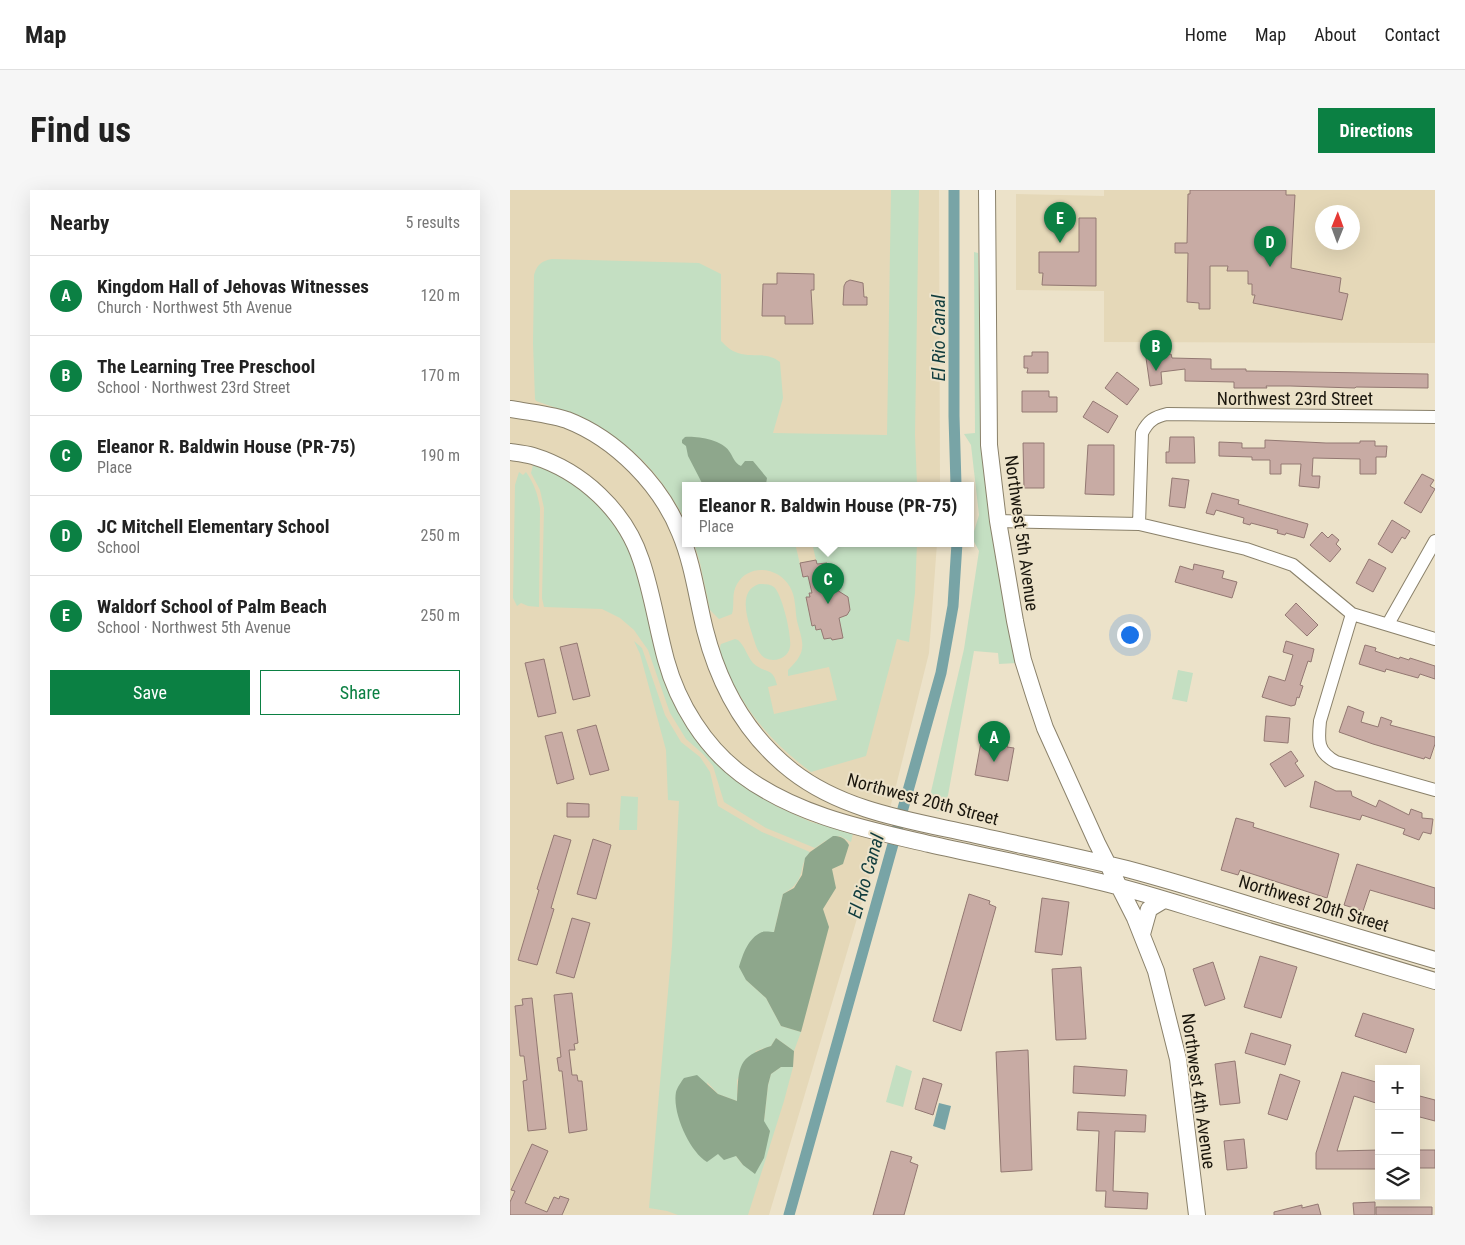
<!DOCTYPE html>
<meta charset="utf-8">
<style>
:root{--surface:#fff;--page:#f6f6f6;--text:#222;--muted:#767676;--line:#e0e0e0;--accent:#0b8043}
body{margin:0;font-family:"Roboto Condensed",sans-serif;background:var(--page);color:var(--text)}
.controls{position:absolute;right:15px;bottom:15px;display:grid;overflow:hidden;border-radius:0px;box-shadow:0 5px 20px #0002}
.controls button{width:45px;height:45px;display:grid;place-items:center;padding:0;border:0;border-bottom:1px solid var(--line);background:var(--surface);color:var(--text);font:25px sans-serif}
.compass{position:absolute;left:805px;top:15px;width:45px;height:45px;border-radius:50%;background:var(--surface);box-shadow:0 5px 20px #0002;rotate:1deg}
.you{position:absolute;left:619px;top:444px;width:18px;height:18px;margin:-12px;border:4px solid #fff;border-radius:50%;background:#1a73e8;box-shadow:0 0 0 8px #1a73e833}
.badge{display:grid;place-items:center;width:32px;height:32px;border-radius:50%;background:var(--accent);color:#fff;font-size:16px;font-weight:700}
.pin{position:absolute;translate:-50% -41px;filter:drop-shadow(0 1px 2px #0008)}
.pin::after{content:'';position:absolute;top:26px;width:18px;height:15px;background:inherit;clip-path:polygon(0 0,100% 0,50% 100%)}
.popup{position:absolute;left:172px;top:292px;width:292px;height:65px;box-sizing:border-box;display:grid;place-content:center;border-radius:0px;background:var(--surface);filter:drop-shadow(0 1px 4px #0005);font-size:16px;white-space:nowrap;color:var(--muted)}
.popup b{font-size:19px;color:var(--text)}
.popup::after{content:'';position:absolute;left:50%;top:100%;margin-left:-10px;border:10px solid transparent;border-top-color:var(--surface)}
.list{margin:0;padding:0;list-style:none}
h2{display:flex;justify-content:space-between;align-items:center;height:65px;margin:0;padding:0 20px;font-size:21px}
h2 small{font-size:16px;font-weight:400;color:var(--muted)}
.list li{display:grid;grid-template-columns:32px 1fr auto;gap:15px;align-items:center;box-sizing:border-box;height:80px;padding:0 20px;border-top:1px solid var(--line)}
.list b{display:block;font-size:19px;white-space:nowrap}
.list p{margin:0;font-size:16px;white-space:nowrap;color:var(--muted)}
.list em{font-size:16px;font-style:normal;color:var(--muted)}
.actions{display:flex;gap:10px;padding:15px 20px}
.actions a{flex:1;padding:11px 0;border:1px solid var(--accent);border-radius:0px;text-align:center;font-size:18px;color:var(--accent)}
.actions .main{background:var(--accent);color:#fff}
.icon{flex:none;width:28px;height:28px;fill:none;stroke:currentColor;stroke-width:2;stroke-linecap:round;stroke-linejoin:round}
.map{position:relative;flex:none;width:925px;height:1025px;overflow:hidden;border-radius:0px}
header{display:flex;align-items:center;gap:30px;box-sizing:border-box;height:70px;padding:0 25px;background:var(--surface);border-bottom:1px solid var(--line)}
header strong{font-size:24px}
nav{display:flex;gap:28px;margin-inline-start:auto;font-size:18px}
.intro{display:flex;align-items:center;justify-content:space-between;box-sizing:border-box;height:120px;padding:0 30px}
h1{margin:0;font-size:35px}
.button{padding:12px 22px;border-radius:0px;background:var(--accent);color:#fff;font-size:18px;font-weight:700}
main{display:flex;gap:30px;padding:0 30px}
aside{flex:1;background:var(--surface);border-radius:0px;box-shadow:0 5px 20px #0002}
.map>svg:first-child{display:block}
</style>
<header>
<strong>Map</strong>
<nav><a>Home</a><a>Map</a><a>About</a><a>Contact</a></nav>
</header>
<div class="intro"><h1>Find us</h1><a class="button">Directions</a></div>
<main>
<aside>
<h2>Nearby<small>5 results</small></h2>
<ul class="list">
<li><span class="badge">A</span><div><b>Kingdom Hall of Jehovas Witnesses</b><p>Church · Northwest 5th Avenue</p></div><em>120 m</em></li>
<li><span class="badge">B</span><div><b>The Learning Tree Preschool</b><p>School · Northwest 23rd Street</p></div><em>170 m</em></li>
<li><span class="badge">C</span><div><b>Eleanor R. Baldwin House (PR-75)</b><p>Place</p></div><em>190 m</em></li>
<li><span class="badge">D</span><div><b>JC Mitchell Elementary School</b><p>School</p></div><em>250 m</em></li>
<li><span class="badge">E</span><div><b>Waldorf School of Palm Beach</b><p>School · Northwest 5th Avenue</p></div><em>250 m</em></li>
</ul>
<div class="actions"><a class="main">Save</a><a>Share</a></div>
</aside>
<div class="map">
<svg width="925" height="1025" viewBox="0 0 925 1025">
<rect width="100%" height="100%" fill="#ece2c9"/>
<path fill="#e5d8b8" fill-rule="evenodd" d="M0,0h429l1,295h-254v58h251l-8,110 -35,141 -125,421h-259z
M594,0h331v153l-331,-1v-51l-88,-1v-96l88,2zM812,22h30v30h-30z"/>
<path fill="#c4dfc2" d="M381,0h28l-4,245 2,50h-231l-1,35c-35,-67 -78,-96 -149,-119l-1,-2 -2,-56 1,-68c3,-10 7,-14 18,-16l147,4 22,11v67c5,5 10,10 17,12 14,5 29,-2 42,9l3,36 -10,35 114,2z
M464,62l4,1 4,170 35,240 -18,1 -1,-11 -24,-2 -29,161 -18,-3 37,-160 15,-98 -7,-13 7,-23 -8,-70 -7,-11 11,-1z
M23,275l25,9 32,21 28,32 19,40 21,90 69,115 18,14 31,20 35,16 42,11 -2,9 -11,-6 -15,5 -10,7 -49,-20 -42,-26 -11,-36 -10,-12 -17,-15 -16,-26 -22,-63 -14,-20 -14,-12 -18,-9 -58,-2 -2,-9 2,-90 -4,-18 -9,-17z
M9,282l4,3 3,-3c8,11 12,23 14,36l-1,99 -11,-1 -7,-3 -4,3 -4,-8 2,-113z
M184,353h101l8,34 5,-1 4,17h-3l1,4 -4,1 6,27h3l1,4h5l3,10 7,-1 1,2 11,-2 -4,-20 8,-3 3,-5 -2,-13 -15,-6 -6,-28 -10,1 -5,-21h105l-2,50 -6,49 -12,-3 -31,117 -55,16c-38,-28 -68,-62 -86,-107 -2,-6 -7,-15 -4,-21l14,-5 3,1c7,6 9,16 15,23 11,11 20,3 24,22l-9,2 6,27 63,-14 -8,-33 -41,9v-6c20,-19 15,-26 9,-49 -2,-11 -1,-24 -7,-34 -11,-20 -41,-24 -53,-3 -6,10 -2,20 -5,30l-13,5 -9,-9 -10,-47z
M249,394c5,0 11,0 15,3 8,7 18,49 16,60 -2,11 -15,16 -25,11 -4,-2 -7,-7 -9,-12 -5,-18 -22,-54 3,-62z
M124,451l8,7 23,67 16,27 19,15 10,15 8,34 44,26 48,20c-14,16 -1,27 -27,42l-9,38 -28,48 20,18 15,28 20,6 -7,19 -18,-13 -5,8 -15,5 -19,29v21l-19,-7 -11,-12 11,72 18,2 7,9 21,-44 4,-36 3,-11 10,-7h12l-9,34 -36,114h-70l-11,-4 -18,-3 23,-262 7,-145 -11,-1 -2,-50 -26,-96z
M668,480l15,3 -6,29 -15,-3z
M111,606l17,1 -1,33h-18z
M386,875l16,6 -9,36 -17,-5z"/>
<path fill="#8ea78c" d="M175,247c12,-1 37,3 44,14 4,5 5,12 12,15l4,-5h8l14,17 -1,6 -63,1 -15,-29 -2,-10 -4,-3v-3z
M323,646c8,0 12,2 16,9l-6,19 -11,5 4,19 -13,21 6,18 -28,105 -20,-6 -15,-28 -20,-18 -7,-13c4,-13 9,-29 23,-35 3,-1 9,0 12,0l9,-38 11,-6 8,-13 3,-17 5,-6z
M266,848l18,13 -1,16h-12l-10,7 -3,11 -4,36 6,10 -6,27 -9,16 -12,-9 -7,-9 -12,4 -6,-6 -11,8c-17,-10 -35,-49 -31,-70 1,-4 5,-10 8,-14l13,-3 21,19 19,7c2,-33 -1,-44 34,-55z"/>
<path fill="#78a4a6" d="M429,913l12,3 -6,24 -12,-4z"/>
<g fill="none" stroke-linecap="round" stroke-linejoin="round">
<path stroke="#78a4a6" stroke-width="11" d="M444,0v226l2,69
M279,1025l152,-542 12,-67 4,-63"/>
</g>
<path fill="#c8aba4" stroke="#937872" d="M680,0h96v5h9l-4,73 50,10 -2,14 9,2 -6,26 -89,-17 2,-8h-3v-11h-4v-13h-21l1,-5h-18v43h-11v-6l-12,-1 1,-49h-13v-10h12l1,-49h2z
M569,28h17v68l-54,-1 1,-12h-4v-21h40z
M267,83l37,1v16h-3l2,34h-28v-8h-23l1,-32h14z
M340,90l13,3 1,14h3v8h-24l1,-19 2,-4z
M522,162h16v21h-21l1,-5h-4v-12h8z
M661,164l1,4 39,1v10h35v2l182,3v14l-72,-1 -1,1 -65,-2h-24l1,2h-33v-6l-49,-1v-12l-24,3 1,12 -12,2 -4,-28z
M607,182l22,17 -12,16 -22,-17z
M512,201h27v6h8v15h-35z
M583,211l25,15 -10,17 -25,-16z
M660,247h24l1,26h-29v-11h3z
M755,250l61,3h34v-2h15v5h12l-1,11h-10v17h-16v-15l-47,-1 -1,18h8l-1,12 -20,-2 2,-22h-20v10h-11v-14h-18v-3l-33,-1v-14l23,1v5h23z
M513,253h21v45h-20z
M578,255h26v50l-29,-1z
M912,284l12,6 -4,6 5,3 -14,24 -17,-10z
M662,288l17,2 -4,28 -16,-2z
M702,303l27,7 -1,4 70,20 -4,14 -18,-5 -1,2 -8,-2 1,-3 -27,-7 -1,2 -7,-2 1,-5 -28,-8 -2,5 -8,-2z
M882,330l18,11 -5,8 -3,-2 -10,16 -14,-9z
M812,342l6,6 4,-4 7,6 -3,4 5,5 -11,13 -20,-17z
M859,369l17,9 -13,24 -17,-9z
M306,370l1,4 10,-1 5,24 16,10 2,13 -3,5 -8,3 4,20 -11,2 -1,-2 -7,1 -3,-10 -5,1 -1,-5 -3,1 -6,-29h4l-1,-4h3l-4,-17 -5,1 -3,-14z
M684,374l30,7 -2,7 15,4 -5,16 -57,-16 5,-16 13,4z
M786,413l22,22 -11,11 -22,-21z
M776,451l28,8 -3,13 -3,-1 -8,24 3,1 -4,12 -2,-1 -2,8 -4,1 -29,-9 7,-21 16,5 8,-26 -10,-3z
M67,453l13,53 -17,4 -13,-53z
M855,455l11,3 -1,3 24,8 1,-2 9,3 1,-2 25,8v13l-15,-5 -2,4 -32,-9 -1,3 -26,-8z
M34,469l12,54 -18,4 -13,-54z
M838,516l16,6 -3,10 17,5 3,-10 11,4 -2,4 45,12v7l-5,15 -5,-2 -1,2 -51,-15 -34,-12z
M756,526l24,2 -2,25 -24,-2z
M86,535l13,45 -19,5 -13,-45z
M52,542l12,47 -17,5 -12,-48z
M485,544l13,2 -1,11 7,1 -6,33 -33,-6 6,-33 12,2z
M781,561l7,10 -3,2 9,13 -19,11 -15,-23z
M805,591l21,10h15l1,5 24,11 3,-7 30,15 2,-6 11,4v5l11,1 -2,15 -8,-2 -4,8 -16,-6 2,-5 -43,-14 -2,5 -50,-13z
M57,613l22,1v13h-22z
M726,628l18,5 -1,4 86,27 -12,44 -87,-28 -2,5 -17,-5z
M44,645l17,5 -20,68 3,1 -17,56 -19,-5 21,-70 -2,-1z
M83,649l18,6 -15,54 -19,-5z
M847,674l78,24v21l-65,-19 -7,21 -19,-6z
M459,704l21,7 -1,3 7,3 -35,124 -28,-10z
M532,708l27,4 -7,53 -27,-3z
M62,728l18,5 -16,55 -18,-5z
M750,766l37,11 -16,51 -37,-11z
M703,772l12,37 -20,7 -12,-37z
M571,777l5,72 -30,1 -4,-71z
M62,803l6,50 -4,1 1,6h-6l3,25h5l1,6h4l5,49 -18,3 -7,-62h-3l-2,-13 4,-1 -7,-62z
M22,808l14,131 -18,2 -5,-50 4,-1 -3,-24h-4l-5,-50 8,-1 -1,-6z
M853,823l51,16 -8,24 -51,-17z
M741,843l40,12 -6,20 -40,-12z
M518,860l4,120 -31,2 -5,-120z
M725,871l5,42 -20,2 -5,-41z
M564,876l53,4 -2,26 -52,-3z
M832,882l37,11v21l-25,-8 -17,55 42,-1v19h-63v-16z
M770,884l20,7 -13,39 -19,-6z
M413,888l19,6 -9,31 -18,-6z
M906,905l19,5v21l-19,-5z
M568,922l68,3 -1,17 -30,-1 -2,60 35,2 -1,16 -42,-2 1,-16h-10l3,-60 -22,-1z
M734,949l3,29 -20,2 -3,-29z
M22,954l16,7 -23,52 22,9 7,-15 5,2 1,-3 9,3 -7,16h-52v-13l5,-11 -4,-1z
M906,960h19v18h-19z
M381,961l21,6 -2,5 8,3 -14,50h-31z
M865,1012v13h-21l-1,-12z
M808,1014l3,11h-47v-3l28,-7v3z
M866,1017h56v8h-56z"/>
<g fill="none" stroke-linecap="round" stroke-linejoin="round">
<defs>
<path id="minor" d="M488,331l141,3 107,25 47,16 59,49 83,25
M629,334l3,-91c6,-12 12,-16 25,-19l268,3
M842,424l-32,107c-2,20 -3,31 16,41l99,28
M878,434l47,-83"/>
<path id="tertiary" d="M477,0l2,255 9,76 17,100 8,39 12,38 10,30 52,115 38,75 21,53 22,88 19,156
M0,219c19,3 39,5 57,11 49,19 94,65 113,113 13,31 17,65 25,97 14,55 41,105 87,141 50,39 115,49 175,62 53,12 107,23 160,36 49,13 97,28 145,43 55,16 109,32 163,48
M0,262c7,1 16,2 23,4 49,15 92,55 108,104 11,32 16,67 25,100 12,44 39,87 75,114 54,41 123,55 188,70 54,12 109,23 163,36 45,10 89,25 133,38 70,21 140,42 210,63
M632,744l7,-25 15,-9"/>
</defs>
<use href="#minor" stroke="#8a816a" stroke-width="14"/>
<use href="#tertiary" stroke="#8a816a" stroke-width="18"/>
<use href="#minor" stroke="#fff" stroke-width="12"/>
<use href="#tertiary" stroke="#fff" stroke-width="16"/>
</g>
<g text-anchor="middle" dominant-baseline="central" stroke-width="4" stroke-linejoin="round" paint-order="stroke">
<g font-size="18" fill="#1a160d" stroke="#ece2c9">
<text x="785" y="208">Northwest 23rd Street</text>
<text transform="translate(512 343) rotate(82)">Northwest 5th Avenue</text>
<text transform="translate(413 609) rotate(15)">Northwest 20th Street</text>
<text transform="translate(804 713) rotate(17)">Northwest 20th Street</text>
<text transform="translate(689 901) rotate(82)">Northwest 4th Avenue</text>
</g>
<g font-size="19" font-style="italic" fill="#113d3e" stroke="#ece2c9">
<text transform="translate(428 148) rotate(-90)">El Rio Canal</text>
<text transform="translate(356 686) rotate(-74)">El Rio Canal</text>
</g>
</g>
</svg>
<div class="controls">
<button>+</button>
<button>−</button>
<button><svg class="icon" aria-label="layers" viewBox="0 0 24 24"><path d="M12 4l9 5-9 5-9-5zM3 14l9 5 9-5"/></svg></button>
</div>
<svg class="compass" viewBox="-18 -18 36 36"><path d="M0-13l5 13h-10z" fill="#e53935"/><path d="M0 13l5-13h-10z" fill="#767676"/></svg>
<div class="you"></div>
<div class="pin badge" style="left:484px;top:572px">A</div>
<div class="pin badge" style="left:646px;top:181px">B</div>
<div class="pin badge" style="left:318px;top:414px">C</div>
<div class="popup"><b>Eleanor R. Baldwin House (PR-75)</b>Place</div>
<div class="pin badge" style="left:760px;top:77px">D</div>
<div class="pin badge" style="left:550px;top:53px">E</div>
</div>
</main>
